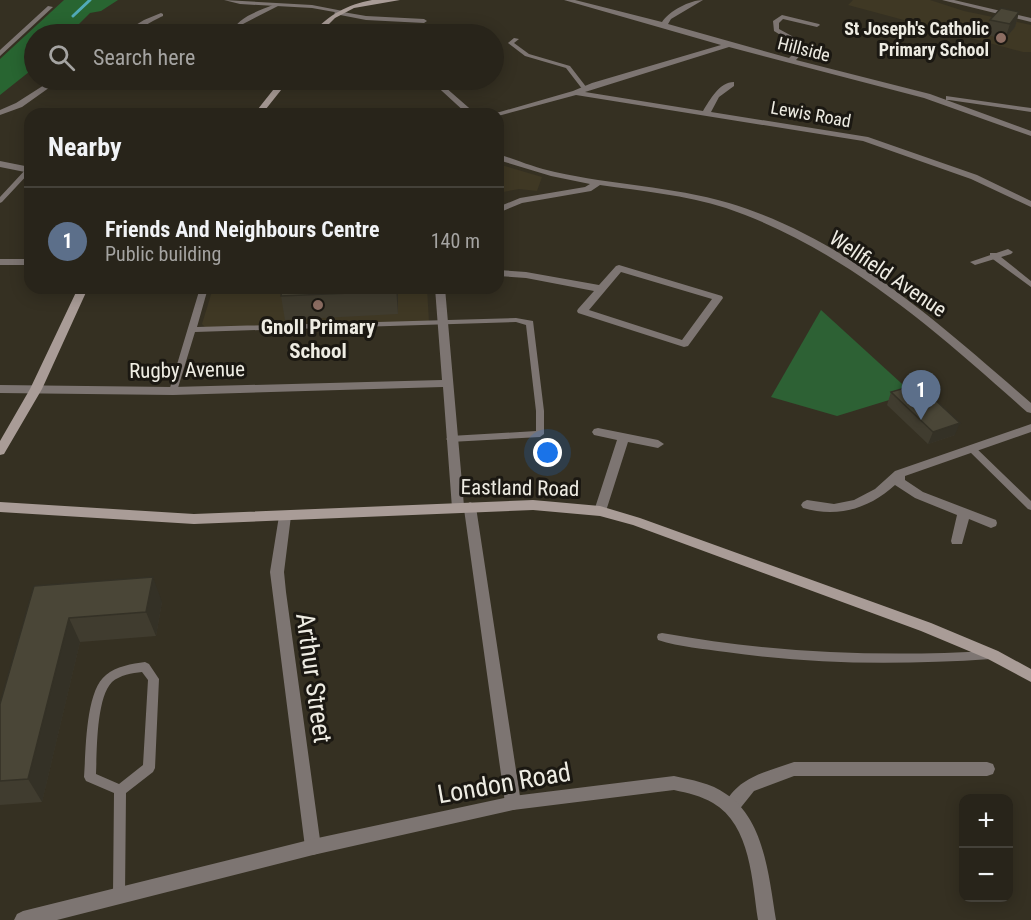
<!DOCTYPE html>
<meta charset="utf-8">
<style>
:root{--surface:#28241a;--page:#343027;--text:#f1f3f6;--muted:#a5a4a2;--line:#444139;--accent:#25d886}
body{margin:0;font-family:"Roboto Condensed",sans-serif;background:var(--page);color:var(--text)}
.controls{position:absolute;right:18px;bottom:18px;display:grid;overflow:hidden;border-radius:12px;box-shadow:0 3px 15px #0003}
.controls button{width:54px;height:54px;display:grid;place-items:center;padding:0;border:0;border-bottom:2px solid var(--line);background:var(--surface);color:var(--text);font:30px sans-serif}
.you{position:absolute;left:548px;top:453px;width:21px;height:21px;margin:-15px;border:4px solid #fff;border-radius:50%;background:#1a73e8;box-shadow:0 0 0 9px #1a73e833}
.badge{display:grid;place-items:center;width:39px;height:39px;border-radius:50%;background:var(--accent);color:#fff;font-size:20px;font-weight:700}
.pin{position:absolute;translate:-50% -50px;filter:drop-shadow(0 2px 3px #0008)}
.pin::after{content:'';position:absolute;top:32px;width:21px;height:18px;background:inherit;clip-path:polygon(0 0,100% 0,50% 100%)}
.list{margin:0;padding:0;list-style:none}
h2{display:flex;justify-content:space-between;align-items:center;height:78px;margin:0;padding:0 24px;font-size:26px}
h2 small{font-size:20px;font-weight:400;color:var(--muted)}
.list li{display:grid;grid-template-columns:39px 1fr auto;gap:18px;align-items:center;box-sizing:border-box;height:108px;padding:0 24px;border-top:2px solid var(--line)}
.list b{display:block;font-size:22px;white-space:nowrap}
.list p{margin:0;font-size:20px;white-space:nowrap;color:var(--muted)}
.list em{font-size:20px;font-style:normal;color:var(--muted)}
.icon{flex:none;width:33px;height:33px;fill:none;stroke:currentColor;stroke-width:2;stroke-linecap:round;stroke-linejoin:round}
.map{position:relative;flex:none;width:1031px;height:920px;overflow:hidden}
.search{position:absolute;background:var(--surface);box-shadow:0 3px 15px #0003;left:24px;top:24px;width:480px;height:66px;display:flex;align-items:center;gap:15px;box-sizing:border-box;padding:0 21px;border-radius:33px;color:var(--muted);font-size:22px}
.panel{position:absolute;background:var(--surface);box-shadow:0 3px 15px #0003;left:24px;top:108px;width:480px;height:186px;border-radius:18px}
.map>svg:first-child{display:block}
</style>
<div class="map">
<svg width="1031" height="920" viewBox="0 0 1031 920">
<rect width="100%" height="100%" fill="#353022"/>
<path fill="#3f3824" d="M853,0h77l34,11 67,14v27h-8l-175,-47z
M498,164l44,13 -5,14 -18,-2 -21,4z
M213,288h214l2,34 -224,5 -3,-3z"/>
<path fill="#2d6134" d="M821,310l91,83 -75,23 -66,-19z"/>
<path fill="#286531" d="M64,0h54l-17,11 -11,2 -21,21h-35v34l-34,27v-36z"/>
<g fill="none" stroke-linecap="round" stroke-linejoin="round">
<path stroke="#51aab8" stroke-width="3" d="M73,16l17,-16"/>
<path fill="#7d7572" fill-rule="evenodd" d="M224,0l88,5 31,6 -3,2 -28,-5 -72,-4z
M514,38l5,1 -5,4 15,11 41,12 17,22v2h-4l-17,-22 -41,-12 -17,-13z
M26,169h4v3l-28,30 -2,1v-6z
M990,253h6l35,28v6l-41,-30z
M200,288h8l-11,39 319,-9 17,3 11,90v23l-4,3 -90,5 -4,-3 4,-3 86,-5v-20l-10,-86 -10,-3 -321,10 -18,59 -1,2h-6l-1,-2z
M971,445l3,1 57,55v9l-3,-1 -60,-59 -1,-2z
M662,633c111,20 216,24 329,18l4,1 1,3 -1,3 -4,1c-89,6 -177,6 -265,-7 -22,-3 -46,-5 -68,-12l-1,-3 1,-3z
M145,662l4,2 10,15 -4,89 -2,4 -27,21 -1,101 -1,4 -5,2 -5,-2 -1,-4 1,-101 -28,-12 -2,-4c2,-25 1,-86 22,-102 10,-9 26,-11 39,-13zM142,672l6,8 -5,85 -24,19 -23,-10c1,-22 0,-76 16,-92 8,-7 20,-9 30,-10z"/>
<path fill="#7d7572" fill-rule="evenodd" d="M564,0h11l87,22c7,-11 28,-22 41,-22l-32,19 -3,5 121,34 9,-9 -3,-5 -21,-13 -1,-10 9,-6 37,9 1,1 -3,2 -34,-8 -4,4v6l22,12 5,8 -10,11 134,34 101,37v5l-107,-38 -195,-51 -144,45 118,19c7,-11 16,-29 31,-29v4l-15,11 -8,15 157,25 109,38 54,26v6l-60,-28 -108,-38 -287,-46 -78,21v-2h-5l80,-23 19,-8 129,-38z
M942,0h12l77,18v4z
M273,5l5,1 -35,18 -4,10h-6c1,-16 26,-23 40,-29z
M48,6l5,1 -53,49v-6z
M337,11l29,5 58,3 3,2 -3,2 -58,-3 -31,-6 -1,-1z
M161,13l2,1v2c-12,5 -30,19 -42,18l23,-14z
M52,80h8l-38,27 -22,8v-5l16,-7z
M430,80h7l39,34h-9z
M946,96l85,12v4l-82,-12h-3z
M498,154c19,6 37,14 57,18 57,13 116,14 174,31 117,35 212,122 302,200v10l-4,-1c-91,-81 -184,-164 -301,-204 -41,-13 -84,-17 -126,-23l-9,6 -69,12 -24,10v-6l22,-9 65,-11 5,-3 -39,-8 -53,-16z
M0,161l30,6v6l-30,-6z
M1008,249l5,3 -2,2 -36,11 -5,-3z
M0,259h30v6h-30z
M619,265l103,31 1,2 -35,48 -4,1 -106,-34 -1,-2 1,-2 16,-18 -68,-13 -28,-2v-6l28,2 73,13 17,-19zM621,272l91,27 -30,41 -93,-30z
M435,288h10l19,218 6,-4 4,2 2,3 45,296 -2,5 -6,2 -6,-2 -2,-5 -41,-294 -6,4 -4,-2 -2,-3 -9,-121 -270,8 -173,-2v-8l173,2 269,-7z
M1031,424v8l-126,44v4l18,12 73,28 1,3 -1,3 -5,2 -22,-9 -7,25h-10l-1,-3 6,-26 -42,-17 -20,-13c-26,24 -58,33 -92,23l-2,-3 2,-3 4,-2 27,4 20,-4 21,-11 20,-18z
M598,428l60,12 6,4 -6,4 -30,-6 -22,69 -2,3h-8l-2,-3 23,-71 -23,-5 -2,-3 2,-3z
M285,511l4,2 2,3 -7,56 2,20 35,255 -2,6 -6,2 -6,-2 -2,-6 -35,-275 9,-56 2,-3z
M794,762h193l6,2 2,5 -2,5 -6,2h-193l-40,15 -16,20 -6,2 -6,-2 -2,-5c13,-29 42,-34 70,-44z"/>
<path fill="#7d7572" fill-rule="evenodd" d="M674,776c18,4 37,7 52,18 39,25 43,85 50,126h-18c-6,-38 -7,-95 -45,-117 -12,-7 -25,-10 -39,-13l-161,20 -200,45 -256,65h-43l3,-6 6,-3 290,-72 200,-43z"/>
<path fill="#a99c97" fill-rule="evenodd" d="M372,0h28l-46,8 -19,10 -16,16h-7c17,-20 35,-29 60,-34z
M281,80h8l-27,34h-8z
M78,288h10l-46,101 -38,65 -4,1v-14l30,-52z
M533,500l67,6 40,12 291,105 67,28 33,18v13l-43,-23 -67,-28 -288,-106 -33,-9 -67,-6 -339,14 -194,-12v-10l194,12z"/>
</g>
<path fill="#403c2f" d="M1019,12l-4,15 -10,12 -19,-4 4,-15z
M398,288v26l-113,6 -4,-24z
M891,392l64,43 -27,9 -41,-39z
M34,586l128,16 -6,34 -76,6 -38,160 -42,3v-101z"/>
<path fill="#343126" d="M1019,12l-4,15 -10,12 5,-15z
M396,288h2v26z
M960,423l-5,12 -27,9 5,-12z
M153,577l9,25 -6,34 -10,-24z
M69,618l11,24 -38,160 -14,-23z"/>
<path fill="#4a4637" stroke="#343126" stroke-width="1.5" d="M1001,8l18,4 -9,12 -20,-4z
M282,288h114v3l-115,5z
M918,384l42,39 -27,9 -42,-40z
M153,577l-7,35 -77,6 -41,161 -28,2v-77l34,-118z"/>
<g fill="#8d6e63" stroke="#1b1812" stroke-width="2">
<circle cx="1001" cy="38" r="6"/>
<circle cx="318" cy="305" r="6"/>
</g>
<g text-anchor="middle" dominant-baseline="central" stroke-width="6" stroke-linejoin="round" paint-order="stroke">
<g font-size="18" font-weight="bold" fill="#eeece3" stroke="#1b1812" text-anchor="end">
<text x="989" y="28">St Joseph's Catholic<tspan x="989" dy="21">Primary School</tspan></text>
</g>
<g font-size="18" fill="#eeece3" stroke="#1b1812">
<text transform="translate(804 49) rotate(14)">Hillside</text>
<text transform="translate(811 114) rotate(10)">Lewis Road</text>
</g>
<g font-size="21" fill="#eeece3" stroke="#1b1812">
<text transform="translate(888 274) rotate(34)">Wellfield Avenue</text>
<text transform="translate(187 370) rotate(-1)">Rugby Avenue</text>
<text transform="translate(520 488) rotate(1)">Eastland Road</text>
</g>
<g font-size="21" font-weight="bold" fill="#eeece3" stroke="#1b1812">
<text x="318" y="327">Gnoll Primary<tspan x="318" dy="24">School</tspan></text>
</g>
<g font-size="26" fill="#eeece3" stroke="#1b1812">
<text transform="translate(314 678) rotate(82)">Arthur Street</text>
<text transform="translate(504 783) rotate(-10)">London Road</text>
</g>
</g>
</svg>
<div class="controls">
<button>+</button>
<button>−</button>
</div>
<div class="you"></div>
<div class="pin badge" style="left:921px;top:420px;background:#5c6f8a">1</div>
<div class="search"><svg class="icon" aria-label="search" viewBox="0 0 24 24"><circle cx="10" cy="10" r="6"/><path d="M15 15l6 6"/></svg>Search here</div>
<section class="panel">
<h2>Nearby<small></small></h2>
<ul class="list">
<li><span class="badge" style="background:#5c6f8a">1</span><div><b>Friends And Neighbours Centre</b><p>Public building</p></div><em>140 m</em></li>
</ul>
</section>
</div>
